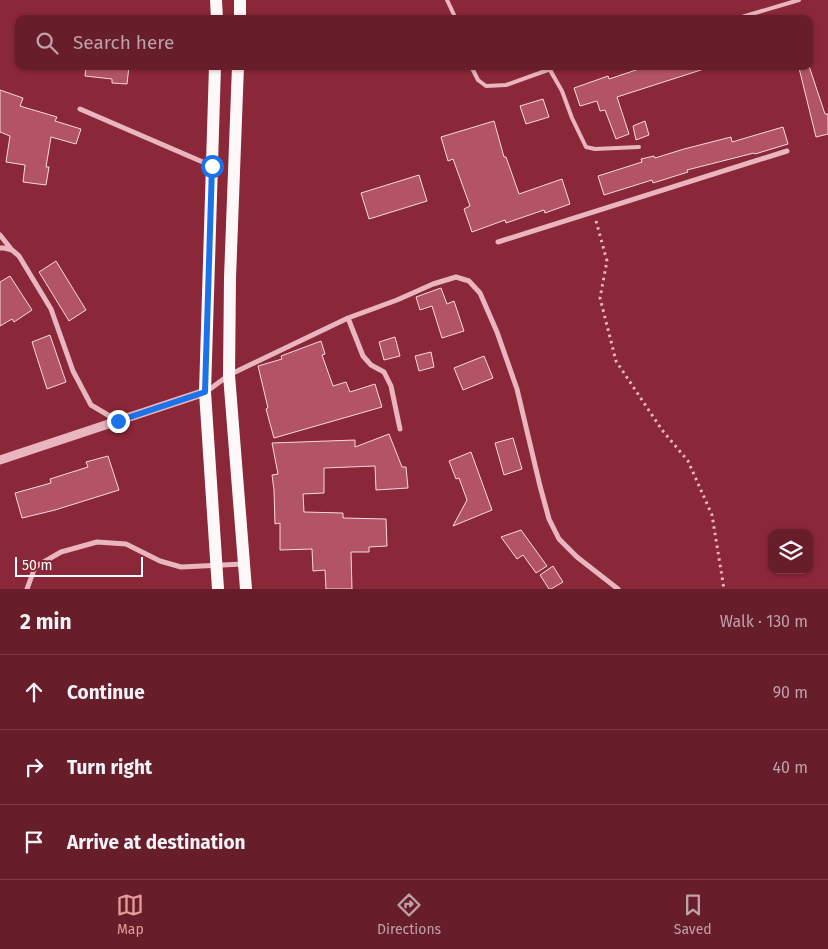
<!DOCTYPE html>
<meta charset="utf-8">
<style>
:root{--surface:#681d2a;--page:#6d2632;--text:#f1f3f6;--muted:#bda2a8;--line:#7b3b47;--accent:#e69b98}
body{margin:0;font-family:"Fira Sans",sans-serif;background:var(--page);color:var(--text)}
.controls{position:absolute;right:15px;bottom:15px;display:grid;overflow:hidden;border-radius:10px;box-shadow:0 1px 4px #0004}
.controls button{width:45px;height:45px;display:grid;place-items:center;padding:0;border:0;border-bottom:1px solid var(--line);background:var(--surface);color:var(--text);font:25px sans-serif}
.scale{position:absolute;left:15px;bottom:12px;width:128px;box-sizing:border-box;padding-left:5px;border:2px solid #fff;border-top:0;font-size:14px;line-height:18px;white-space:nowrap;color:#fff;-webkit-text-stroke:4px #8a2738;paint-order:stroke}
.stop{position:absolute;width:15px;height:15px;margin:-11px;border:4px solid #1a73e8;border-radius:50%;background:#fff}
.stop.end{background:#1a73e8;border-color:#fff;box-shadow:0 1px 5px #0008}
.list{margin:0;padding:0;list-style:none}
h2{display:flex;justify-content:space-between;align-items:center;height:65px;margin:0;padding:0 20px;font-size:21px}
h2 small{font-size:16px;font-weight:400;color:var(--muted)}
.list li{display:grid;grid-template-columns:32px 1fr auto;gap:15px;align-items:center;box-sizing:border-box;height:75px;padding:0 20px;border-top:1px solid var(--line)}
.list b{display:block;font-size:19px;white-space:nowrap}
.list em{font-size:16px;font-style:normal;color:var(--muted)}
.icon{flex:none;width:28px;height:28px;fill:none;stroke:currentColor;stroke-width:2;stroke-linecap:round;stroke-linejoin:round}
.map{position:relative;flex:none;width:828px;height:589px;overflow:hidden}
.search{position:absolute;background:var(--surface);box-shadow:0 1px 4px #0004;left:15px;right:15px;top:15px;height:55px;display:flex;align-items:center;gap:12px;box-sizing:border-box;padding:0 18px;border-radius:10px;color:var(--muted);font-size:19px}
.sheet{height:290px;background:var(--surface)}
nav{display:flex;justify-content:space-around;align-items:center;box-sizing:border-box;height:70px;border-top:1px solid var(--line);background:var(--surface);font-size:14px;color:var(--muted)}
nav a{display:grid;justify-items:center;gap:2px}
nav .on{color:var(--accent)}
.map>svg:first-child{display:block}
</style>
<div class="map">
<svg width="828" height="589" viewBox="0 0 828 589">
<rect width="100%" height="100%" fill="#8a2738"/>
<path fill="#b25465" stroke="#f7d9de" d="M86,66h43l-2,18 -15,-1v-4l-27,-3z
M648,66h55l1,3 -87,28 12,37 -13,5 -11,-29 -5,1 -3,-10 -17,5 -6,-18 34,-12 1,3z
M804,66h5l16,48h3v20l-12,3 -17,-69z
M0,90l23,8 -3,8 37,11 -2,4 26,8 -5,15 -25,-7 -5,30h3l-3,18 -23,-3 2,-17 -19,-3 4,-26 -10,-4z
M543,99l6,18 -23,7 -6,-18z
M494,121l10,36h2l13,37 43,-15 8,25 -25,9 -1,-3 -38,13 -1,-3 -33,12 -8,-23 6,-3 -17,-47 -5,2 -7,-24z
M645,121l4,14 -13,5 -3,-14z
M783,127l5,17 -33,10 -1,-1 -67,17 1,2 -35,11 -1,-3 -48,15 -6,-19 44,-14 -1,-3 13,-3 1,2 29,-9 47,-12 1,5z
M419,175l8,26 -58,18 -8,-26z
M56,261l30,49 -17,11 -30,-49z
M10,276l22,34 -18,12 -2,-3 -12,7v-44z
M441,288l6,16 7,-3 10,30 -22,7 -10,-32 -12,4 -4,-13z
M50,335l16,47 -19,7 -15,-47z
M395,337l5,19 -16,4 -5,-18z
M321,341l4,13 -3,1 11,31 13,-4 4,10 25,-8 7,23 -108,31 -8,-29 2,-1 -10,-42 24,-7 -1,-3z
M431,352l3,15 -15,4 -4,-15z
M484,356l9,22 -30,12 -9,-22z
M389,434l13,33h4l2,21 -32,2 -1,-24 -51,2v25l-21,1 1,18 39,1v5l43,1 1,27 -18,1v5h-18l1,37h-26l-1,-19 -12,1 -1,-22 -32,1v-27l-5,1 -1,-34 -2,-15 6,-1 -6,-31 83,-3v7z
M513,438l9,31 -18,6 -9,-32z
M471,452l21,58 -39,16 14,-26 -8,-22 -3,1 -7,-18z
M108,456l11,34 -64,20 -33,8 -7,-25 36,-10 -1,-4 38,-12 -2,-5z
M521,530l26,36 -11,7 -13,-18 -6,4 -16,-22z
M553,566l10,16 -12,7h-2l-9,-14z"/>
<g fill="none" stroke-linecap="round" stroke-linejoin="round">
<path stroke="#e9b5be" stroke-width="3" stroke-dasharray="2.5 4" stroke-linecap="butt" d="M596,221l11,40 -7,37 16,63 46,69 26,31 24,54 12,74"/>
<path stroke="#e9b5be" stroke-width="4" d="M447,0l9,19
M735,19l64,-19
M471,66l7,14 8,6 20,-1 53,-19
M550,70l12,21 10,27 14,29 9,2 44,-2"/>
<path stroke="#e9b5be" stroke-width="5" d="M80,109l132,57
M0,235l12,15 7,6 32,53 22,62 18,34 27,16
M498,242l289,-91
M0,248h4l8,2
M348,318l15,38 8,9 13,7 7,14 9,43
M206,392l23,-17 119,-57 49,-18 36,-16 23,-7 13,4 11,12 17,39 20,57 23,97 9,33 10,20 18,18 41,32
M27,589l8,-22 26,-15 36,-10 29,2 34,17 21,6 62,-3"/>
<path stroke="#e9b5be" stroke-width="9" d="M0,460l205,-68"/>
<path stroke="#fef8f8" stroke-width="12" d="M216,0l1,19
M240,19v-19
M215,66l-10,326 13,197
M238,66l-8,212 -1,97 17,214"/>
</g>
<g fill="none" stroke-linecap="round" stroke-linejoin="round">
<path stroke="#1a73e8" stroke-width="6" d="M118,421l87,-29 7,-226"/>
</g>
</svg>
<div class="controls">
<button><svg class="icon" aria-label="layers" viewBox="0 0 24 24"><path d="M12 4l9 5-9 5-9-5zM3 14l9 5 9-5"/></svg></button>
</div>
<div class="scale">50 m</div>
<div class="stop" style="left:212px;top:166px"></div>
<div class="stop end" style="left:118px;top:421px"></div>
<div class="search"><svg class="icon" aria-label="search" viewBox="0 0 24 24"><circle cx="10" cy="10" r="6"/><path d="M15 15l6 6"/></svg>Search here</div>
</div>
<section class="sheet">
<h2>2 min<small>Walk · 130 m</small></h2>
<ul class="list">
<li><svg class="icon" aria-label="ahead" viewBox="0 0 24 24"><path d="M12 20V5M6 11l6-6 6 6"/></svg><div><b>Continue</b></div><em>90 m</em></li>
<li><svg class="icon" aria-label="right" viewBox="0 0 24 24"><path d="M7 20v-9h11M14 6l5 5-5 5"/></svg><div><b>Turn right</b></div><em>40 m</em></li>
<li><svg class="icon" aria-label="arrive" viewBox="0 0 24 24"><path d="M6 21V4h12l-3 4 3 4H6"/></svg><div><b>Arrive at destination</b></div></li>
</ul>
</section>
<nav>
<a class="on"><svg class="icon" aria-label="map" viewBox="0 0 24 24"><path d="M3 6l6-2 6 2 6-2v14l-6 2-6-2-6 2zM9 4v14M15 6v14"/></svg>Map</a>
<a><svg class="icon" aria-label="directions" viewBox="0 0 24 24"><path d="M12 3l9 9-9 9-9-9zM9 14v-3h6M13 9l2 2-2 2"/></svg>Directions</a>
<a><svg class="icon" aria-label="saved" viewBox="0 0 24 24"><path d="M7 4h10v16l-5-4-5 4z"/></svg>Saved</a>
</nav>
